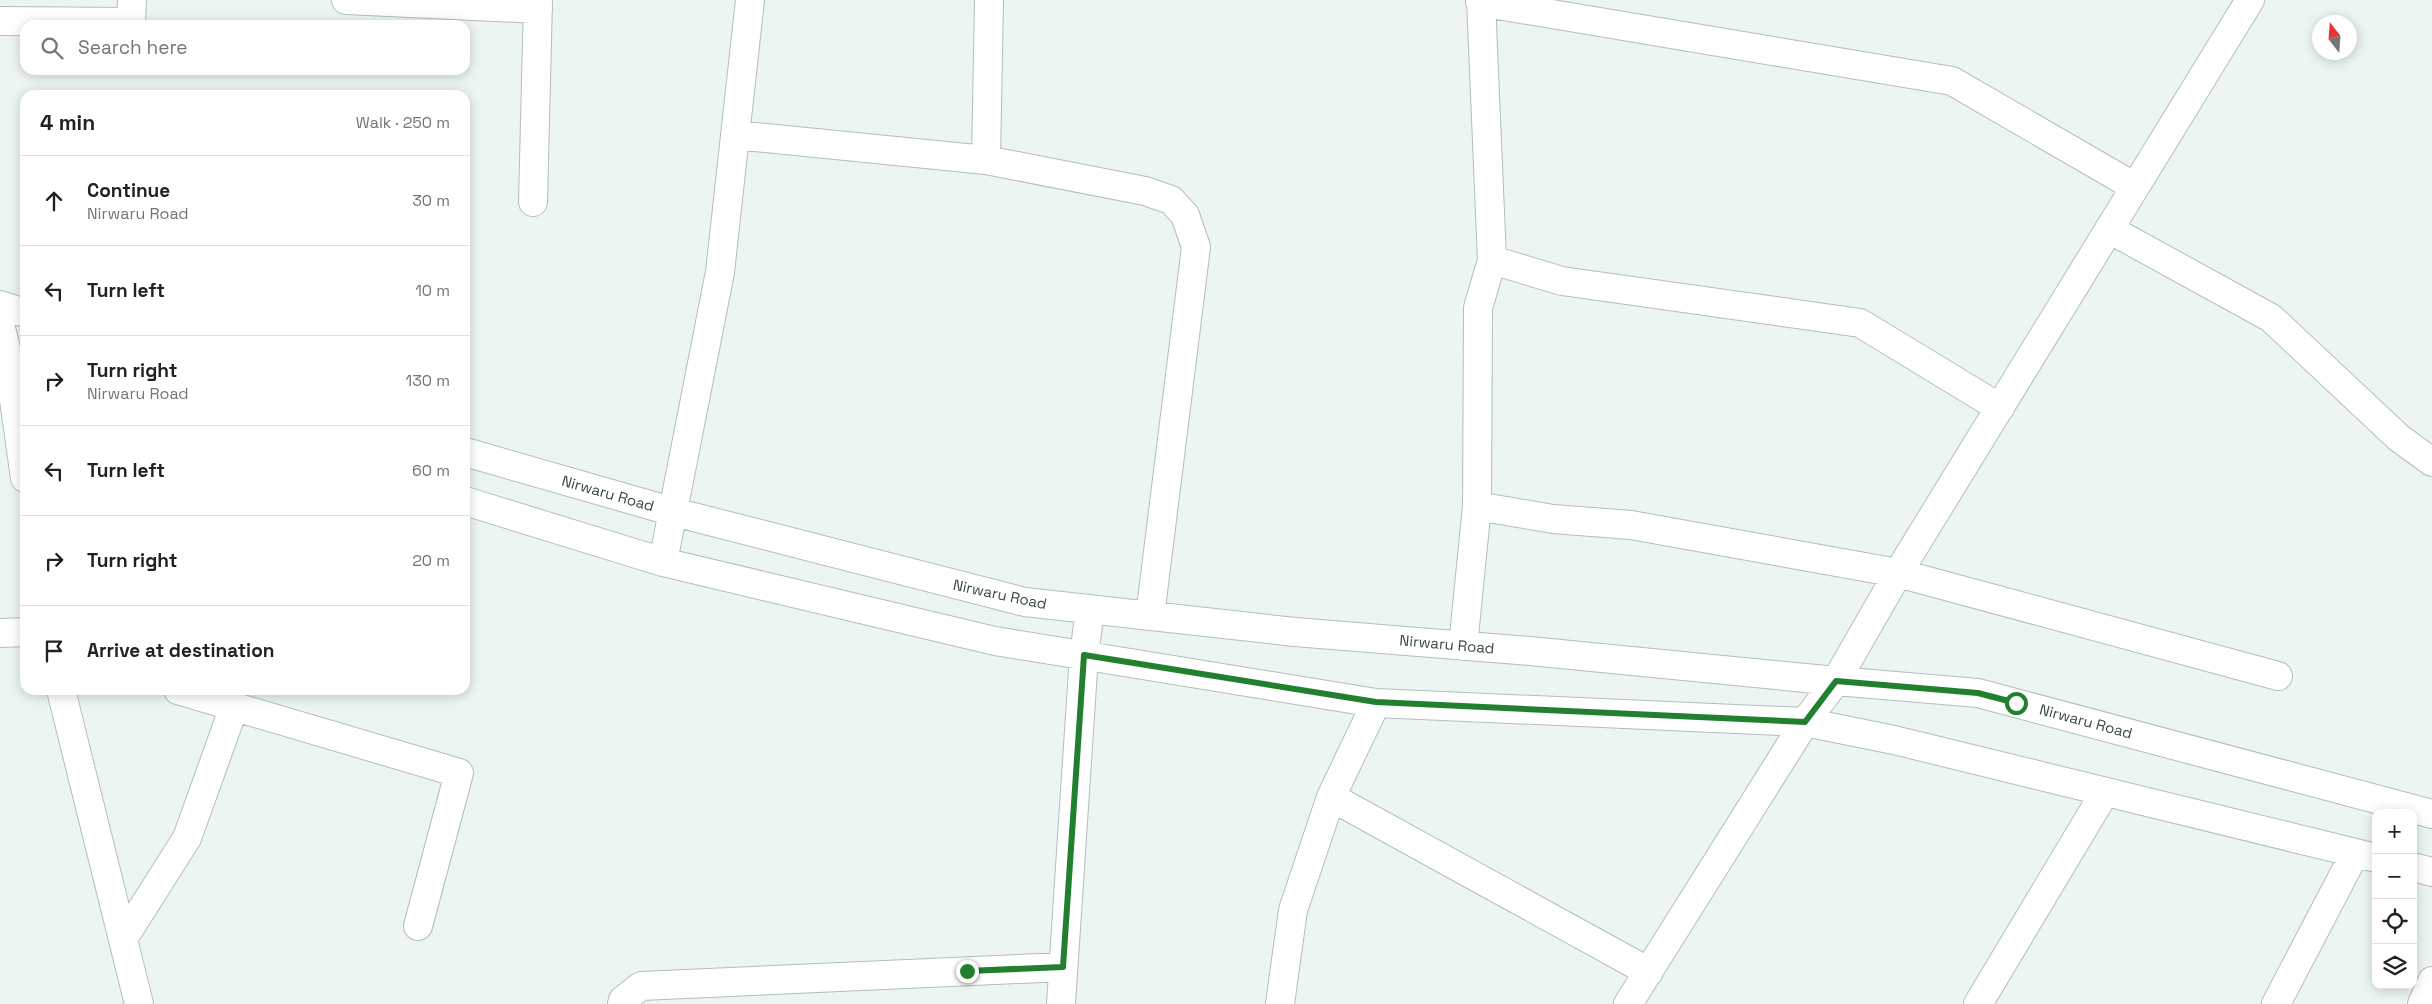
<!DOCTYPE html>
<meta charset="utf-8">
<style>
:root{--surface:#fff;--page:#f6f6f6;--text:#202124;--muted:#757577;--line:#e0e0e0}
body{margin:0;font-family:"Space Grotesk",sans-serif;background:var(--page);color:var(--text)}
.controls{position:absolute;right:15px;bottom:15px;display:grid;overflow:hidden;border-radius:10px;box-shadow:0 2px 12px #0003}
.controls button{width:45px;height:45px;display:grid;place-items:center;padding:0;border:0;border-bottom:1px solid var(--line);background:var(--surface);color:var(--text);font:25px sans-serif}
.compass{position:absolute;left:2312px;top:15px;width:45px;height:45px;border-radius:50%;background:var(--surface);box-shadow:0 2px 12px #0003;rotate:343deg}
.stop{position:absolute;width:15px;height:15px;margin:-11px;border:4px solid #21802d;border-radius:50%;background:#fff}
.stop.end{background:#21802d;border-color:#fff;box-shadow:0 1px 5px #0008}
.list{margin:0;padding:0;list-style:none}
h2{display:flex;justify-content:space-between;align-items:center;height:65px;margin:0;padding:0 20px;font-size:21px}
h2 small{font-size:16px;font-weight:400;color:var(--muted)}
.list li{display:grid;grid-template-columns:32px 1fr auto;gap:15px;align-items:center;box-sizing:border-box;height:90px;padding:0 20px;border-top:1px solid var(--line)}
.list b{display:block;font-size:19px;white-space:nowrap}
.list p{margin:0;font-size:16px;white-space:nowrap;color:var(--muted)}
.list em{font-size:16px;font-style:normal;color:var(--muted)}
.icon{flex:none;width:28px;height:28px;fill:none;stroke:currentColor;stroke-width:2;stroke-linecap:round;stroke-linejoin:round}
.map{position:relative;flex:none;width:2432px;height:1004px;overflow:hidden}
.search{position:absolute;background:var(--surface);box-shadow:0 2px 12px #0003;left:20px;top:20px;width:450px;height:55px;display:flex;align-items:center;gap:12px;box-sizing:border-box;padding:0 18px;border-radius:15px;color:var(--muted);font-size:19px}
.panel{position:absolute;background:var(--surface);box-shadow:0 2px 12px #0003;left:20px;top:90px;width:450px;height:605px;border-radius:15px}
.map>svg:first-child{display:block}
</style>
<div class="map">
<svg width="2432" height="1004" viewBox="0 0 2432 1004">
<rect width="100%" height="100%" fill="#ecf5f2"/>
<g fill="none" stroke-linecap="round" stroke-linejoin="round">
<defs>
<path id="minor" d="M346,0l192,9
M1481,0l11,260
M1480,2l472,79 183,106
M0,21l131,1 1,-22
M735,135l251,25 159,31 26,9 14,15 11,32 -46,369
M986,160l3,-160
M533,202l5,-202
M2109,229l162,89 128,120 33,24
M0,305l25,8
M0,324l8,33 17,121
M465,452l209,60 351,90 270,30 235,19 306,30 142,12 454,121
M465,501l198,61 332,79 381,62 429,19 89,18 482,118
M1477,506l76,13 78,6 267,48 380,103
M663,562l57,-290 30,-272
M0,633l25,-1
M1463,646l14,-140 1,-198 14,-48 70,21 298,42 140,85
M61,690l78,314
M178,690l281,83 -41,153
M1331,797l318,175
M2413,867l19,5
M123,939l64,-101 47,-131
M622,1004l1,-4 18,-14 422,-19
M1061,1004l23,-349 6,-45
M1280,1004l13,-94 38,-113 45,-94
M1628,1004l177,-282 31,-41 62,-108 352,-573
M1978,1004l127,-212
M2276,1004l79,-151
M2422,1004l10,-23"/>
</defs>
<use href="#minor" stroke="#aec1b9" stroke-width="30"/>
<use href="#minor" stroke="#fff" stroke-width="28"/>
</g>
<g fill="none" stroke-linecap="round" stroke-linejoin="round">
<path stroke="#21802d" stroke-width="6" d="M967,971l96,-4 21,-312 292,47 429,20 31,-41 142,12 38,10"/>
</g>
<g text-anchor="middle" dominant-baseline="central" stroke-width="5" stroke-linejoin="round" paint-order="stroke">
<g font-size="15" fill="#394a43" stroke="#fff">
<text transform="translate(608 493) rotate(16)">Nirwaru Road</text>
<text transform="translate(1000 594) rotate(12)">Nirwaru Road</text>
<text transform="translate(1447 644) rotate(5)">Nirwaru Road</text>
<text transform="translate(2086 721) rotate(15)">Nirwaru Road</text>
</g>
</g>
</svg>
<div class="controls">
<button>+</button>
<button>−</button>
<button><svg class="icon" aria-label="locate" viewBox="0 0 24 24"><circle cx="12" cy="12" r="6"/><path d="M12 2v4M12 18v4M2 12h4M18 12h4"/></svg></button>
<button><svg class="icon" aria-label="layers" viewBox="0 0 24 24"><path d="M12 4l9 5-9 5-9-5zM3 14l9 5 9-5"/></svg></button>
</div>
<svg class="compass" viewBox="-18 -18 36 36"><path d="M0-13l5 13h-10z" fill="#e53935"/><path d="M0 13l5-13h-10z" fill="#757577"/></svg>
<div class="stop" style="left:2016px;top:703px"></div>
<div class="stop end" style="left:967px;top:971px"></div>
<div class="search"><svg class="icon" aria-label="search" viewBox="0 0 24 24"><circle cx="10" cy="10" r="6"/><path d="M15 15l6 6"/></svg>Search here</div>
<section class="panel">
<h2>4 min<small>Walk · 250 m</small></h2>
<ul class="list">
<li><svg class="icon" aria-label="ahead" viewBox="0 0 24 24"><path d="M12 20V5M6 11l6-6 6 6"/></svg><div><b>Continue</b><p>Nirwaru Road</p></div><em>30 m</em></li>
<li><svg class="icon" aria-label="left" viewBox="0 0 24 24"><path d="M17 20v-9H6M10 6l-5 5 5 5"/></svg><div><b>Turn left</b></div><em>10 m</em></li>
<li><svg class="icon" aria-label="right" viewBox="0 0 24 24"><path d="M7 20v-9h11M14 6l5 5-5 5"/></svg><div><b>Turn right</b><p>Nirwaru Road</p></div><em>130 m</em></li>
<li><svg class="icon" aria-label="left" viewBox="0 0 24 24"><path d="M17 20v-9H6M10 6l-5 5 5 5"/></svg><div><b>Turn left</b></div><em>60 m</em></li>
<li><svg class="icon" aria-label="right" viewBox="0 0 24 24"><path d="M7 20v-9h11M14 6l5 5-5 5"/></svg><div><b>Turn right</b></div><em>20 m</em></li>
<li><svg class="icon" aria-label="arrive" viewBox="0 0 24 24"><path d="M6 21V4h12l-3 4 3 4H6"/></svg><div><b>Arrive at destination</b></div></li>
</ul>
</section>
</div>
